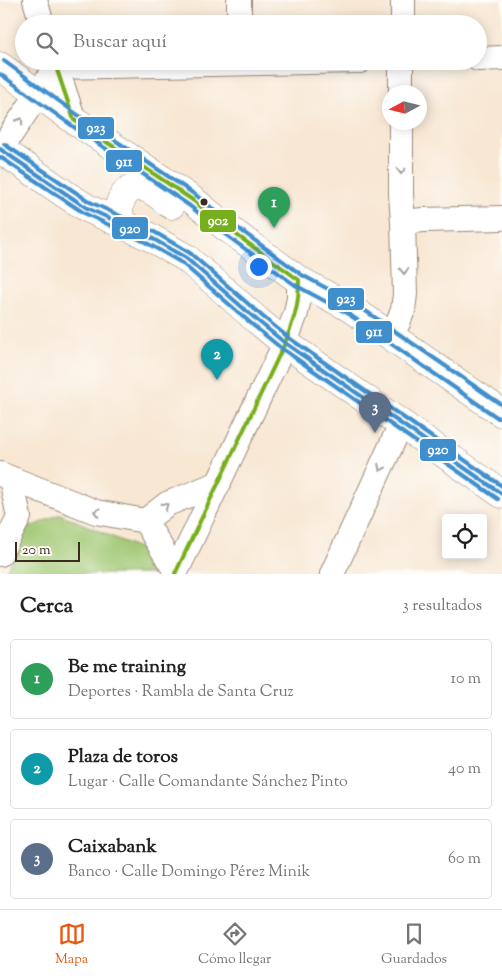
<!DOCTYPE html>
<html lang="es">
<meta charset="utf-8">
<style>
:root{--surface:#fff;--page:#f2f2f2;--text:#202124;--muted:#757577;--line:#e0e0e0;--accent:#ea580c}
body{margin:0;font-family:"Sorts Mill Goudy",serif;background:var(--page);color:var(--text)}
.controls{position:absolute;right:15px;bottom:15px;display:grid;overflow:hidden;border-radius:5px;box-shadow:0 2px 12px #0003}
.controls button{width:45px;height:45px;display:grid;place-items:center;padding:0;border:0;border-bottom:1px solid var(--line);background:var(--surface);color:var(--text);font:25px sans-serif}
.compass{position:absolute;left:382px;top:85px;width:45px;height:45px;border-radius:50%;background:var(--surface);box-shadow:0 2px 12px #0003;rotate:263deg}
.scale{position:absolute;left:15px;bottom:12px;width:65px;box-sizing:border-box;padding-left:5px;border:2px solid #3b2a1e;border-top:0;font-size:14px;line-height:18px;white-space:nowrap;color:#3b2a1e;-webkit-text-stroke:4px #fdfcf7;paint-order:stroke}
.you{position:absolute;left:258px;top:266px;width:18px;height:18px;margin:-12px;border:4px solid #fff;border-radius:50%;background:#1a73e8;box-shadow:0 0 0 8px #1a73e833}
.badge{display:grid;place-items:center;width:32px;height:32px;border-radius:50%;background:var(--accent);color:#fff;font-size:16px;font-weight:700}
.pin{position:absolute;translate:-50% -41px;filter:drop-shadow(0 1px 2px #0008)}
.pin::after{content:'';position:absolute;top:26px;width:18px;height:15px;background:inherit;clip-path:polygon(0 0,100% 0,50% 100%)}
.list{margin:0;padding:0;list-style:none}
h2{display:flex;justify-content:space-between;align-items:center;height:65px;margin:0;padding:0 20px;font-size:21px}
h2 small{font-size:16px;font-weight:400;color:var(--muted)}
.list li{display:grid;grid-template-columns:32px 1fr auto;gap:15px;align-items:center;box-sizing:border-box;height:80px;margin:0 10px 10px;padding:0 10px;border:1px solid var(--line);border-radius:5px}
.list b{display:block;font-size:19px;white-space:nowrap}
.list p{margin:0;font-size:16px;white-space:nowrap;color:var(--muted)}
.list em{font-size:16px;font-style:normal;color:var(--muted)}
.icon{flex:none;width:28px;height:28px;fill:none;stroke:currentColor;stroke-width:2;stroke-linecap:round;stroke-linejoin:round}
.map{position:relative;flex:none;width:502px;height:574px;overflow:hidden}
.search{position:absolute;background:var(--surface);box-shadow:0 2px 12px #0003;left:15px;right:15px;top:15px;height:55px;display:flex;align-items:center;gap:12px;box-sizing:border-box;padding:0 18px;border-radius:28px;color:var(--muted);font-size:19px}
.sheet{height:335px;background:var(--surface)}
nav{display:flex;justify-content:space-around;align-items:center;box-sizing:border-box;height:70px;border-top:1px solid var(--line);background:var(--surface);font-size:14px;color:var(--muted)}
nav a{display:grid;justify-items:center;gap:2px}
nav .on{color:var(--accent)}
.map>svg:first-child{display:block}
</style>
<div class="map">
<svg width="502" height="574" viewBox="0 0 502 574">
<rect width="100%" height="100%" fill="#fdfcf7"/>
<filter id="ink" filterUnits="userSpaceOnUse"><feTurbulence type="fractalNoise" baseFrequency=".02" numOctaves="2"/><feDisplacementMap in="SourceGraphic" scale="10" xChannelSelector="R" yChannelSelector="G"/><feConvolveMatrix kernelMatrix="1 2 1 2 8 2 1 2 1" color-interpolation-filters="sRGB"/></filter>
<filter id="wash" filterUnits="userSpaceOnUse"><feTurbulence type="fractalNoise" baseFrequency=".0096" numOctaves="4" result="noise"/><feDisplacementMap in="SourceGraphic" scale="20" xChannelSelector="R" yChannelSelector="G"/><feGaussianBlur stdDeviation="1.12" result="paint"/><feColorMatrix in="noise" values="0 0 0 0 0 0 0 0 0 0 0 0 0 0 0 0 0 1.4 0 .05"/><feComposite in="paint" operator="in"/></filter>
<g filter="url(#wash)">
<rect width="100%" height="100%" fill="#f8e7d3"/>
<path fill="#a0c874" stroke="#6e7949" d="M60,514l92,40 5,8 -1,12h-151l21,-45z"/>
</g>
<g filter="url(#ink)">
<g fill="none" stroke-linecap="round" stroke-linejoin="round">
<defs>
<path id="minor" d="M35,0l7,24
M239,0v24
M403,24v-24
M478,59l24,-1
M54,61l20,59
M401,92v-31
M1,149l55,-82 304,-6
M403,222l20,-2 79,-2
M389,335l9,-12 5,-13 2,-16 -2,-72 -2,-27v-73
M0,474l96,38 49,9
M0,554l19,-37 -8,-38
M176,572l-31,-51 22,-17 52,-21
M175,574l110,-231 11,-30 3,-15v-18
M332,574l69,-150"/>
<path id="major" d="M0,66l74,54 120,81 29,24 76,55 51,28 152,105
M0,149l65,45 22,14 61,28 38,22 32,27 40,36 27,22 217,151
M122,225c-1,-6 -3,-10 -3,-16 1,-11 9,-24 22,-22 11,1 21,11 30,18"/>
</defs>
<use href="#minor" stroke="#9a8878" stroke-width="26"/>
<use href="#major" stroke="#9a8878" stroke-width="29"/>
<use href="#minor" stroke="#fff" stroke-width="24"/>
<use href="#major" stroke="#fff" stroke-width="28"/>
<defs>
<path id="bus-1" d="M54,61l20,59
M74,120l120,81 29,24 76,55
M175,574l110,-231c9,-24 14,-37 14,-63"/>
<path id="bus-2" d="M0,74l71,51 119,81 29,24 76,55 52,28 151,105
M0,157l84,56 61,29 37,21 72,63 27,22 217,151"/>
<path id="bus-3" d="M4,61l74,54 119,81 30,24 75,55 52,28 148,102
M4,144l86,58 61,28 39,23 72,63 27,22 213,148"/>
<path id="bus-4" d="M0,149l87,59 61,28 38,22 72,63 27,22 217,151"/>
</defs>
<use href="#bus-1" stroke="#fdfcf7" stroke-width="8"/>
<use href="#bus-2" stroke="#fdfcf7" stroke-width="8"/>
<use href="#bus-3" stroke="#fdfcf7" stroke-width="8"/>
<use href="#bus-4" stroke="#fdfcf7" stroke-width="8"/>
<use href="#bus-1" stroke="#76ae1d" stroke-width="4"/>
<use href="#bus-2" stroke="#3f8fcf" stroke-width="4"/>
<use href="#bus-3" stroke="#3f8fcf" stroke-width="4"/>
<use href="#bus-4" stroke="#3f8fcf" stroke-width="4"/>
</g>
<defs><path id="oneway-chevron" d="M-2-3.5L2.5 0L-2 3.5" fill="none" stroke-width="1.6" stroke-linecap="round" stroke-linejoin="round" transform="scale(1.25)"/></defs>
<g stroke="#a79f9a">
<use href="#oneway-chevron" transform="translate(20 121) rotate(-57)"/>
<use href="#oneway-chevron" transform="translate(401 171) rotate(90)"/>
<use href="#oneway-chevron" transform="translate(404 271) rotate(89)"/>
<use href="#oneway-chevron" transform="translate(381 468) rotate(115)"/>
<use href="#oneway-chevron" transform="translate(165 506) rotate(-34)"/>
<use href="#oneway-chevron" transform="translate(97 512) rotate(-165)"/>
</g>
</g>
<circle fill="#3b2a1e" stroke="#fdfcf7" stroke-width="2" cx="204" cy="202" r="4.5"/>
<g stroke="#fdfcf7" stroke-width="2">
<rect x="77" y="116" width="38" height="24" rx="5" fill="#3f8fcf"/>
<rect x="105" y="149" width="38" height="24" rx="5" fill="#3f8fcf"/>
<rect x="199" y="209" width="38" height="24" rx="5" fill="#76ae1d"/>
<rect x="111" y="216" width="38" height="24" rx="5" fill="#3f8fcf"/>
<rect x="327" y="287" width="38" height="24" rx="5" fill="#3f8fcf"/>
<rect x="355" y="320" width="38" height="24" rx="5" fill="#3f8fcf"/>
<rect x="419" y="438" width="38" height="24" rx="5" fill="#3f8fcf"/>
</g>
<g font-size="14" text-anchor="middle" font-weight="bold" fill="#fff">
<text x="96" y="132">923</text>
<text x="124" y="166">911</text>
<text x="218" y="225">902</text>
<text x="130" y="233">920</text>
<text x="346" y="303">923</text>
<text x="374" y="336">911</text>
<text x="438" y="454">920</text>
</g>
</svg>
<div class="controls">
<button><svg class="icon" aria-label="locate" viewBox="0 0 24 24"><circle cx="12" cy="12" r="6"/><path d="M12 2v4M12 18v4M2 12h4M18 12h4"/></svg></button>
</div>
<svg class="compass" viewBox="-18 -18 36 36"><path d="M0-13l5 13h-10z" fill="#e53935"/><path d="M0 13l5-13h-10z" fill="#757577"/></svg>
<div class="scale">20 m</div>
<div class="you"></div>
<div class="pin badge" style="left:274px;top:228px;background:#2e9e5b">1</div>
<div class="pin badge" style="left:217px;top:380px;background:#0f9aa8">2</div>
<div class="pin badge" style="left:375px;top:433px;background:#5c6f8a">3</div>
<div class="search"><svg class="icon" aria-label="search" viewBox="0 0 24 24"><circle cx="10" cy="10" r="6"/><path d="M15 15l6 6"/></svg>Buscar aquí</div>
</div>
<section class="sheet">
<h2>Cerca<small>3 resultados</small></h2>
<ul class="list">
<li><span class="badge" style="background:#2e9e5b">1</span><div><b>Be me training</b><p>Deportes · Rambla de Santa Cruz</p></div><em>10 m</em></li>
<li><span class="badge" style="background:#0f9aa8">2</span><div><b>Plaza de toros</b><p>Lugar · Calle Comandante Sánchez Pinto</p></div><em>40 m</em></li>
<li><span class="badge" style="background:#5c6f8a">3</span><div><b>Caixabank</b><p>Banco · Calle Domingo Pérez Minik</p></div><em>60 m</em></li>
</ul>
</section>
<nav>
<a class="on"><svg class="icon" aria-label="map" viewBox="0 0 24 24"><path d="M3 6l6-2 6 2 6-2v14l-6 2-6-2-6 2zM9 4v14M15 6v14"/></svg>Mapa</a>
<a><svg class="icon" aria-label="directions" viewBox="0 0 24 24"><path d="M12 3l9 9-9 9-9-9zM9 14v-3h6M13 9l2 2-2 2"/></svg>Cómo llegar</a>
<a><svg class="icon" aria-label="saved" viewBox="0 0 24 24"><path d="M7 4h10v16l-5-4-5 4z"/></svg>Guardados</a>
</nav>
